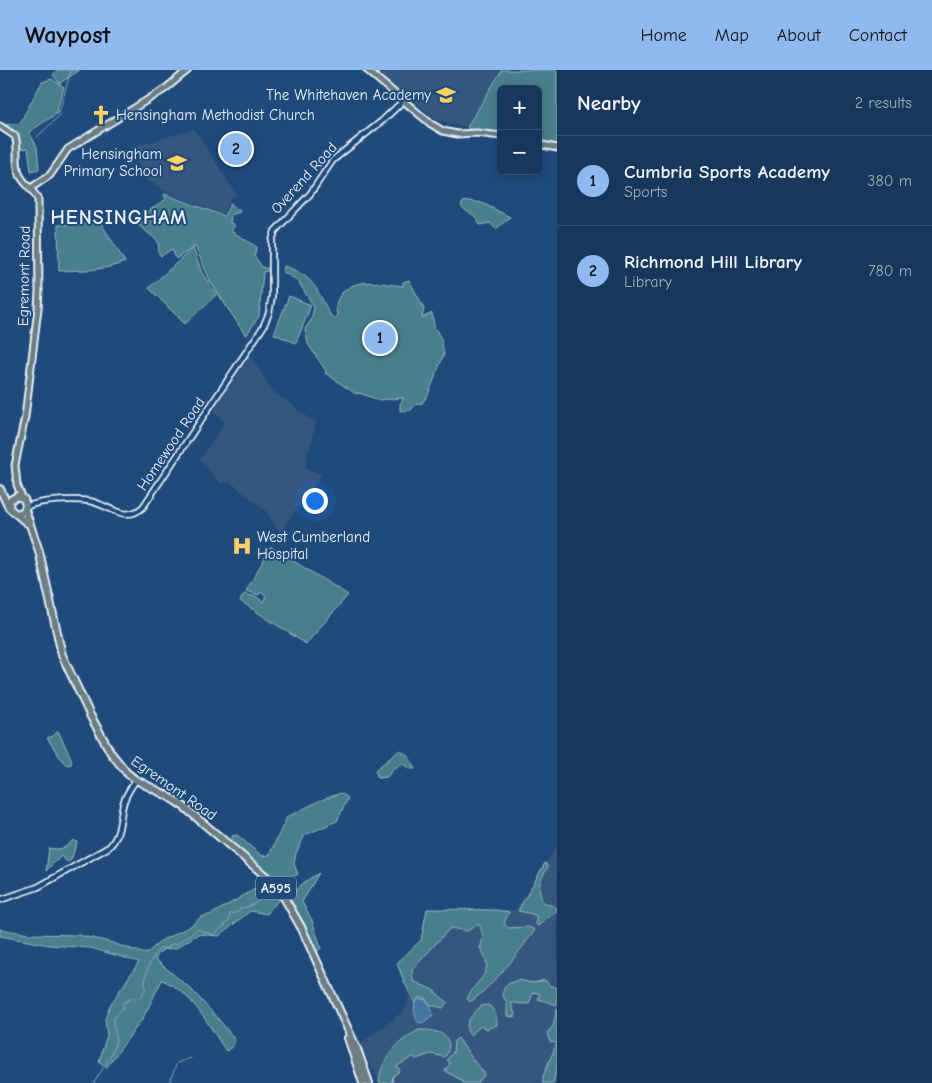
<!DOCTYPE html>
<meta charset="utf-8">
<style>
:root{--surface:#17385c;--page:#244365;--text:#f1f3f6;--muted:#9eacbb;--line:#365272;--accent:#90b9f0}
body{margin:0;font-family:"Comic Neue",sans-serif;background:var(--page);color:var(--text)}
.controls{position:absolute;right:15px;top:15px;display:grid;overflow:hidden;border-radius:8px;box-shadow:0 2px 8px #0003}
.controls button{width:45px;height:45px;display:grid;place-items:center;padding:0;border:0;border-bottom:1px solid var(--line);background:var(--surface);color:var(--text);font:25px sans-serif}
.you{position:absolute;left:314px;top:430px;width:18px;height:18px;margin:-12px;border:4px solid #fff;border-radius:50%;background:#1a73e8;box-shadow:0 0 0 8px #1a73e833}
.badge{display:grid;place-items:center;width:32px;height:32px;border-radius:50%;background:var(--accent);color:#111;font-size:16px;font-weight:700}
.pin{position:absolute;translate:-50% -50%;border:2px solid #fff;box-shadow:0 1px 5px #0006}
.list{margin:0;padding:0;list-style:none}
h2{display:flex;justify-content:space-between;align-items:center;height:65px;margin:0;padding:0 20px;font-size:21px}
h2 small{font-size:16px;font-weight:400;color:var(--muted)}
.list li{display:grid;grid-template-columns:32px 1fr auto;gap:15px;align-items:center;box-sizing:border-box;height:90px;padding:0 20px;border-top:1px solid var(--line)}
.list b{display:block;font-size:19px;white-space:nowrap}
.list p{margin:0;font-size:16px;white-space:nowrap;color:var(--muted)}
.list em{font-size:16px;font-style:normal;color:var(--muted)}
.map{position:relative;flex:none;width:557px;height:1013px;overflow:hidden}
header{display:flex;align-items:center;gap:30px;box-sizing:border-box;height:70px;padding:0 25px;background:var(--accent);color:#111}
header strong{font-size:24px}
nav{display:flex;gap:28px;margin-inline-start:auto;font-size:18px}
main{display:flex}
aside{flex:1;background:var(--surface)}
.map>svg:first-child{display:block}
</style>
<header>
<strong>Waypost</strong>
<nav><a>Home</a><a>Map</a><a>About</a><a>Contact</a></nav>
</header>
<main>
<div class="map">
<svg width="557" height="1013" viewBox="0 0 557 1013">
<rect width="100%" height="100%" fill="#1f4a7a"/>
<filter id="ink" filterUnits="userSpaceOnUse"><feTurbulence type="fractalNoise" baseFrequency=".02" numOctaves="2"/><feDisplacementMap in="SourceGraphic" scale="10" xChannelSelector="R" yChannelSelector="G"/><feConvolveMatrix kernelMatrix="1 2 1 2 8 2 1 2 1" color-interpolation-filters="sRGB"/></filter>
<g filter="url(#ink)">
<path fill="#35567f" d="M374,0h128l-35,57 -31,-7z
M194,59l43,66 -6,3 -8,16 -52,-19 -25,-16 -15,-32z
M250,286l23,35 43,32 -11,44 17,8 -42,57 -16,-23 -34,-27 -9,2 -21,-25 25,-37 -12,-11z
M557,776v237h-177l-20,-39 45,-34 4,-15 -8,-34 20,-21 6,-31 88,1z"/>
<path fill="#497e8c" stroke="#98b8c2" d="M57,0h23l-20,13 -7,-8z
M502,0h55v75l-19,-4v-52h-37v44l-32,-4 -2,-2z
M52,9l12,8 -8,27 -27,18 8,15 2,22 -8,2 -3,-23 -8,1 -1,-16 -15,-8 16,-2 22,-41z
M164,124l60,22 7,-13 5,7h3l1,2 -9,3 -1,8 5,2 -4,6 26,16 -3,9 9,12h6l-1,3 -5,1 -4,44 -13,20 -35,-53 -16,-37 -19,13 -4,-10 -11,7 -2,-2 -1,-13 -20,-16 -1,-6 29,-20z
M469,131l13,2 28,14 -14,12 -6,-6 -10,2c-7,-15 -12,-10 -19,-19l2,-4z
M101,153l24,39c-21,9 -43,8 -66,9l-1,-46z
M193,178l9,25 14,22 -31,29 -36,-36z
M284,196c22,7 30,16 40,37 3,6 5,12 11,16l2,-4c-2,-9 -1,-15 5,-22 16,-17 40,-9 61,-7v-4l6,-2 15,28 -2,10 10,-5 2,13 7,13 3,15 -16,41 -6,8 -7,2 -4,5 -11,1v-7l4,-6 -25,2 -20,-7 -3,1 -31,-21 1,-2 -18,-27 -3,-15 6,-9 3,-13 -16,-26 -15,-9z
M289,226l22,9 -15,38 -22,-9z
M271,477l77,48 -42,49 -66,-43 4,-7 13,3 6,5 3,-6 -6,-4 -1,3 -13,-4z
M58,661l14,29 -1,4 -3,1 -4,-2 -17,-25 6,-2z
M400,680l9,6 6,13h-5l-7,-5 -10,5 -6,8 -9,1 -3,-8z
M341,723l7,5 -11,23 -32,14 -9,18 -2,11 4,10 -20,9 -46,-41v-6l5,-1 25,21 7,-1 18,-38 34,-17z
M73,770l4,2 -6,18 -4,2 -6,-6 -15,15 3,-23c11,2 17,1 24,-8z
M545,793l3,4c-8,13 -12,20 -5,35l14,6v4l-10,6 -9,8 -3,-3 2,-6 -5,-3 -14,-3z
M319,803l-17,29 10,18 9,28 -4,4 -13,-29 -13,-22c4,-15 15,-20 28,-28z
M267,812l13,16 -13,16 -17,-3 -31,25 -21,-2 -22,14 -14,2 -7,9 37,31 28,31 15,19 -2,6 -7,5c-18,-26 -33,-58 -64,-71l-19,38 -37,50 -7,-7 8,-26 -2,-16 5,-14 29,-43 -48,-14 -42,-3 -49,-9v-7l29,5 49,1 28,6 40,13 16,-14 27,-13 12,-10 11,-3z
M427,839l69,1 13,2 -5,11 4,5 21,-1 6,3c-19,26 -38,51 -63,71h-3l-2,-2c8,-20 31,-25 13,-51 4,-9 3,-15 -1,-24l-12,7 -17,-3 -38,42 1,11 20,9 14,12 -4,6 -12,-3 -5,-6 -7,-2 -4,6 -11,-21 -7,-19 24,-23z
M517,910l16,3 12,-3 4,5 8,3v17l-19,-6 2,-5 -7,-2 -4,12 -18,-1 5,14 -9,-1v-13l-5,-9 4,-9z
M488,935c8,5 9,12 9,20l-10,4 -6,-3 -11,9c-9,-10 3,-21 11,-29z
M557,938v59l-4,16h-10v-7l14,-33 -7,-1 -3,-9 6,-7z
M419,960c17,-1 39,5 26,27l-14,-3 -15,5 -3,-2 -16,9 3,5 -7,5 -1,7h-13c1,-24 20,-43 40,-53z
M458,968l16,23 11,13 -7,9h-16l-1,-3 -16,-9 5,-7 -3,-4 6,-8 1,-11z"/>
<path fill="#42749f" stroke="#84a6c3" d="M418,929h6l6,6 3,10 -9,7 -5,1c-5,-7 -5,-12 -4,-20z"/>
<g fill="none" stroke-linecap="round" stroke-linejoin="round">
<path stroke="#84a6c3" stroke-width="1" d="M37,67l21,-20 13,-47
M94,1013c7,-12 17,-25 21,-39 5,-19 -12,-16 8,-36v-5l9,-5 9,-1 5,-9c-4,-13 6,-31 14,-40h8l3,-4h6c6,-6 13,-8 20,-15l17,6 15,-14 1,-7 8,-2 3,-4c13,-2 18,-6 23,-17
M169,1013l8,-20 14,-5"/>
<defs>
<path id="minor" d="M26,437c13,-7 48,-8 63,-6 19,3 36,23 54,6l120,-180 6,-14 3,-17v-55l3,-10 35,-37 23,-34 49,-39 21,-20
M0,830l38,-13 71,-40c13,-13 10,-30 15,-46 3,-8 7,-14 12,-21"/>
<path id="major" d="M367,0l64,54 12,7 14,3 20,-1 24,3
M0,56l15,10c4,11 0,25 4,37 4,11 15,16 19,27l1,91 -1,17 -13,109 -10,48 2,20 5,12
M538,74l19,4
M31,118l19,-13 18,-26 97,-60 23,-19"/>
<path id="highway" d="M0,419l8,17
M25,440l14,41 23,104 28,60 21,38 16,20 9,7 32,16 15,10 86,73 16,20 17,30 55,120 12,34
M17,444l7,-3 2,-6 -2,-6 -7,-3 -7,4 -1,8 18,15
M348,968l15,45"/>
</defs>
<use href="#minor" stroke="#e8f1f8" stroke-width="8"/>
<use href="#major" stroke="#e8f1f8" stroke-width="9"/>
<use href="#highway" stroke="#e8f1f8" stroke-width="10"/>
<use href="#minor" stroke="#1f4a7a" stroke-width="4.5"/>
<use href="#major" stroke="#6c7e84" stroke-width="5"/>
<use href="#highway" stroke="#6c7e84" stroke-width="6"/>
</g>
</g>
<defs>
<symbol id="school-bare" viewBox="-9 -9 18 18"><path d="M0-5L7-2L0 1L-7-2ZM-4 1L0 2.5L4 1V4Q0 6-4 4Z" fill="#ffd166" stroke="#1f4a7a" stroke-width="2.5" paint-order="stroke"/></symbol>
<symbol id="church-bare" viewBox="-9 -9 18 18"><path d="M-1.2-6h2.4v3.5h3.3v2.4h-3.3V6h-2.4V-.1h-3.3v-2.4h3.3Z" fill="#ffd166" stroke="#1f4a7a" stroke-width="2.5" paint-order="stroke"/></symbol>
<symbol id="hospital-bare" viewBox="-9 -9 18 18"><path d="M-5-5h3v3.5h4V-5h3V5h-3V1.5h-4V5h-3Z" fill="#ffd166" stroke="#1f4a7a" stroke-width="2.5" paint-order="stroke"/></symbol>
</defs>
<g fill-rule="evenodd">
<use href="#school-bare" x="432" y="11" width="28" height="28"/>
<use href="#church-bare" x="87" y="31" width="28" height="28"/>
<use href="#school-bare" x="163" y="79" width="28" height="28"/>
<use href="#hospital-bare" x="228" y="462" width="28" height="28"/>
</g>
<g text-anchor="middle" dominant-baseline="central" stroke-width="4" stroke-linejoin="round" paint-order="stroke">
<rect fill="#1f4a7a" stroke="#acbfd2" stroke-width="1" x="256" y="806.5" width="40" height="23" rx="4"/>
<g font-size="14" font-weight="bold" fill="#e8f1f8">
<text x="276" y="818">A595</text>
</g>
<g font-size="15" fill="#e8f1f8" stroke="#1f4a7a" text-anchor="end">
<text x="431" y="25">The Whitehaven Academy</text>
<text x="116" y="45" text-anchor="start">Hensingham Methodist Church</text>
<text x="162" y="84">Hensingham<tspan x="162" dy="17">Primary School</tspan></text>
<text x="257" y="467" text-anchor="start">West Cumberland<tspan x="257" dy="17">Hospital</tspan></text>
</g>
<g font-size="15" fill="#e8f1f8" stroke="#1f4a7a">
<text transform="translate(304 108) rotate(-48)">Overend Road</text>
<text transform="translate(24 206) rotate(-89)">Egremont Road</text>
<text transform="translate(171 374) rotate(-56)">Homewood Road</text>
<text transform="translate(174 718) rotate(35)">Egremont Road</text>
</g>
<g font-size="20" font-weight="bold" letter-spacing="1" fill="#e8f1f8" stroke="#1f4a7a">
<text x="119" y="147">HENSINGHAM</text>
</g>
</g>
</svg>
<div class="controls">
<button>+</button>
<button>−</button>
</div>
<div class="you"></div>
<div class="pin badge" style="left:380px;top:268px">1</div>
<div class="pin badge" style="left:236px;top:79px">2</div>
</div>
<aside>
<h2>Nearby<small>2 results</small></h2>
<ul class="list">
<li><span class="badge">1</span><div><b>Cumbria Sports Academy</b><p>Sports</p></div><em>380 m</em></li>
<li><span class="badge">2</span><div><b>Richmond Hill Library</b><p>Library</p></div><em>780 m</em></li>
</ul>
</aside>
</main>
